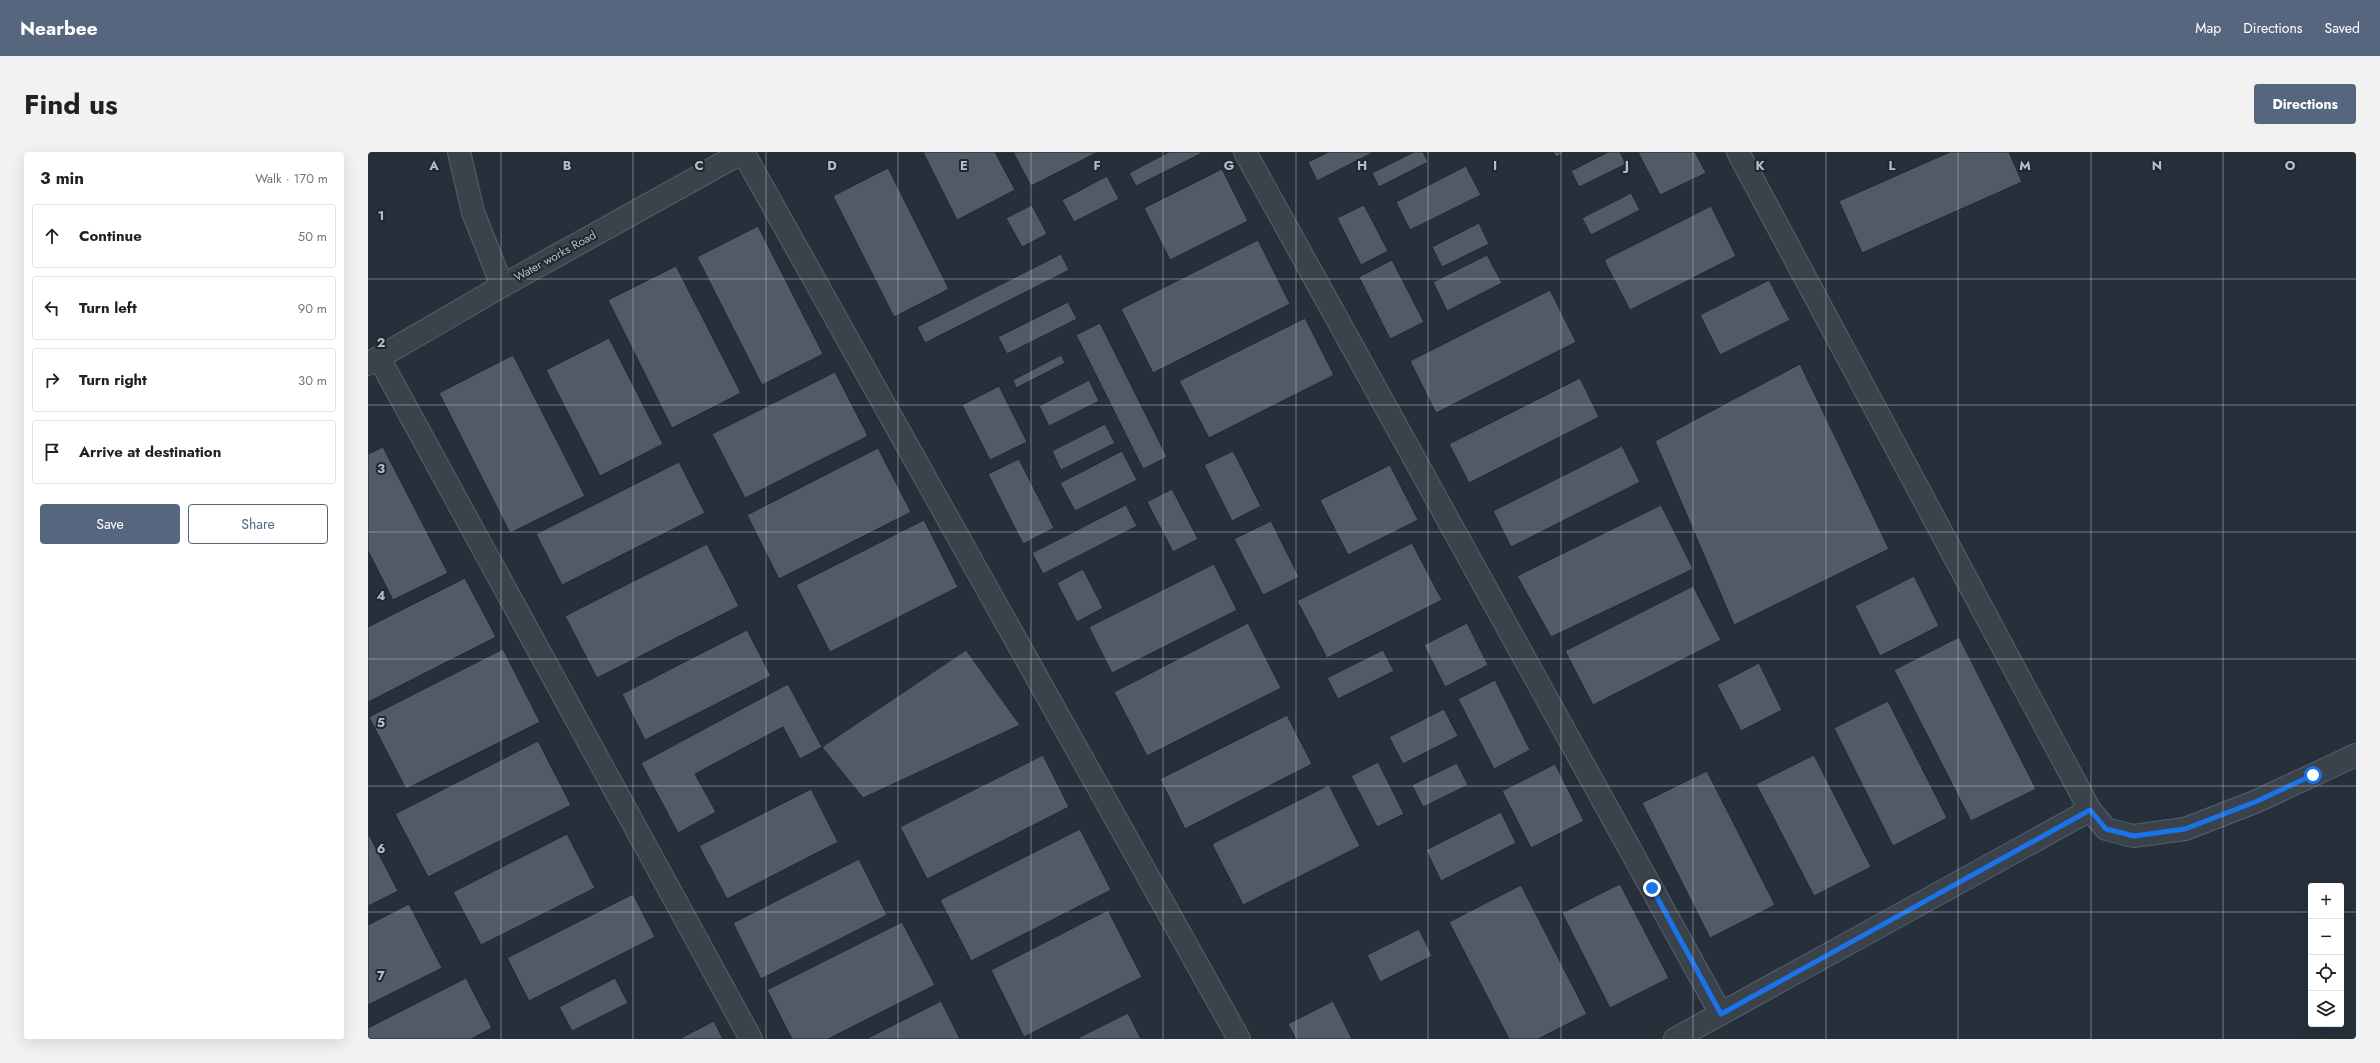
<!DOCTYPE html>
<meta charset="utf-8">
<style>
:root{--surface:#fff;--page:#f2f2f2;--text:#202124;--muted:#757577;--line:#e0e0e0;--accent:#55667e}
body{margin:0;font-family:Jost,sans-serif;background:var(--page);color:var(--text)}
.controls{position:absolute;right:12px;bottom:12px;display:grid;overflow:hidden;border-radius:4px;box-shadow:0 4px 16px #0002}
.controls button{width:36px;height:36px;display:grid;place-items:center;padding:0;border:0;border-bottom:1px solid var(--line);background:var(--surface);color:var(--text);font:20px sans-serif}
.stop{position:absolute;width:12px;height:12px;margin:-9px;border:3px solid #1a73e8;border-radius:50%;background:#fff}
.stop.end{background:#1a73e8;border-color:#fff;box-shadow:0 1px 4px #0008}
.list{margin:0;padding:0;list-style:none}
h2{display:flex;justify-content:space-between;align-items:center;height:52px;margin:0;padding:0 16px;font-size:17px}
h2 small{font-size:13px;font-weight:400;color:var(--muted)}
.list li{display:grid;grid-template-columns:26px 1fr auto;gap:12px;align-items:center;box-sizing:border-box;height:64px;margin:0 8px 8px;padding:0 8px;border:1px solid var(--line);border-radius:4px}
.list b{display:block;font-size:15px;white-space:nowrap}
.list em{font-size:13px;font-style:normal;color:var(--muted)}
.actions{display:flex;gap:8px;padding:12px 16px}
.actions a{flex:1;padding:9px 0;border:1px solid var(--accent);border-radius:4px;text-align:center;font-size:14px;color:var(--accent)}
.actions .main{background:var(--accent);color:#fff}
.icon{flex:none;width:22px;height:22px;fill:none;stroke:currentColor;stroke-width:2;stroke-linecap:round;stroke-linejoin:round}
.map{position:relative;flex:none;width:1988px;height:887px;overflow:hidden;border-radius:4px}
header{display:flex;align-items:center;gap:24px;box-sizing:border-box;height:56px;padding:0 20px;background:var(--accent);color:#fff}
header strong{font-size:19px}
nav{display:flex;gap:22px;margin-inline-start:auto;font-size:14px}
.intro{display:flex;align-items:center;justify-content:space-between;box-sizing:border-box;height:96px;padding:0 24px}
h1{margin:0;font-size:28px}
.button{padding:10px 18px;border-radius:4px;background:var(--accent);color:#fff;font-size:14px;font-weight:700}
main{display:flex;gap:24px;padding:0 24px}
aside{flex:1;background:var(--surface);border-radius:4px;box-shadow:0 4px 16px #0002}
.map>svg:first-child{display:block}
</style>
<header>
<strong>Nearbee</strong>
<nav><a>Map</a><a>Directions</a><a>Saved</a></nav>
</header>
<div class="intro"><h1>Find us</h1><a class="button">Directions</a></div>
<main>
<aside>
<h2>3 min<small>Walk · 170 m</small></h2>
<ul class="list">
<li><svg class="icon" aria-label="ahead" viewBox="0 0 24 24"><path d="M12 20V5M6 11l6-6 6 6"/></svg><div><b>Continue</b></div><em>50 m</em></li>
<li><svg class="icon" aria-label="left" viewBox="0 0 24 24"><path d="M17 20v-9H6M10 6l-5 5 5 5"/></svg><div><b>Turn left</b></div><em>90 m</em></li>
<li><svg class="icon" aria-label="right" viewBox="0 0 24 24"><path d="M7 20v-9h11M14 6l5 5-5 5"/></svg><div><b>Turn right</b></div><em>30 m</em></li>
<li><svg class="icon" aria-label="arrive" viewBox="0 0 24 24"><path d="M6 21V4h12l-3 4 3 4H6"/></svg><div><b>Arrive at destination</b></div></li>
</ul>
<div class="actions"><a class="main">Save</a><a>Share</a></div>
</aside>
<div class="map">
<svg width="1988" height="887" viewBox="0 0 1988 887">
<rect width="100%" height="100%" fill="#26303b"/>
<path fill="#505b67" stroke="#212933" d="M555,0h72l20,38 -58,30z
M645,0h85l-67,34z
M801,0h35l-68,34 -7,-13z
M961,0h45l-57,29 -9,-19z
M1046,0h9l5,10 -49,25 -7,-14z
M1185,0h12l-9,5z
M1240,0h12l6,12 -47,23 -8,-16z
M1270,0h57l11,21 -46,22z
M1582,0h59l13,30 -160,71 -23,-52z
M1098,14l15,29 -71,35 -14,-28z
M520,16l61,121 -55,28 -61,-121z
M854,17l26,52 -78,39 -26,-52z
M739,24l12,23 -45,23 -12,-22z
M1263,41l9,17 -49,25 -9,-17z
M664,53l15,29 -25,13 -16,-29z
M996,53l24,46 -27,14 -24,-47z
M1343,54l25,50 -106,54 -26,-50z
M1111,71l10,21 -47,23 -10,-20z
M390,74l65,128 -61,31 -65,-128z
M890,88l32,64 -137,69 -32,-64z
M693,102l8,16 -144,73 -8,-16z
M1119,103l15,28 -55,28 -14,-29z
M1024,108l32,62 -34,17 -31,-62z
M308,114l65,127 -69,35 -64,-128z
M1401,128l21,40 -70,35 -20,-40z
M1182,138l26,52 -140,71 -26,-52z
M700,150l9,17 -70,35 -9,-17z
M937,166l29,57 -125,63 -30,-57z
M732,171l67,134 -24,12 -67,-134z
M241,186l54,106 -63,32 -54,-106z
M145,203l72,141 -75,37 -71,-140z
M693,203l4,8 -49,25 -3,-8z
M1432,212l89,185 -155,76 -79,-184z
M467,220l33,64 -123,62 -33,-64z
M1212,226l19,39 -130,66 -20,-39z
M721,228l10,21 -50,25 -10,-20z
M631,234l28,56 -37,18 -28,-55z
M737,272l10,19 -54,27 -9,-19z
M1254,294l18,36 -129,65 -18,-36z
M15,295l65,126 -55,27 -25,-49v-97z
M510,296l33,64 -132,67 -32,-64z
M754,299l15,29 -62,31 -15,-28z
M865,299l28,55 -29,15 -28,-56z
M651,307l35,69 -31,16 -35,-70z
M311,310l26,51 -143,72 -26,-51z
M1022,313l28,55 -70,35 -28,-55z
M804,337l26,50 -25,13 -26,-50z
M758,353l11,21 -94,48 -11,-21z
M1293,353l32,64 -142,68 -34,-61z
M556,368l34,67 -128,65 -34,-67z
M903,369l28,56 -36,18 -29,-56z
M1044,391l30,57 -115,58 -30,-57z
M339,392l32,62 -142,72 -32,-62z
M846,412l23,46 -125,63 -23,-46z
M715,417l20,39 -26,14 -20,-39z
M1546,424l25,50 -59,30 -25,-50z
M97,426l31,59 -128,65v-75z
M1325,434l28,54 -128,65 -28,-54z
M880,471l33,65 -134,68 -33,-64z
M1099,471l21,42 -43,22 -21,-42z
M379,478l24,46 -126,64 -23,-46z
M1591,485l77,152 -65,32 -77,-151z
M135,497l37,73 -134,67 -37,-72z
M598,498l54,75 -157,73 -41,-51z
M1015,498l11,21 -56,28 -11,-21z
M1391,511l23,47 -41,21 -24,-46z
M1127,528l35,70 -36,19 -36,-70z
M420,532l34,63 -22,12 -17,-32 -88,47 21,38 -38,21 -37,-70z
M1520,549l59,117 -54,28 -59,-118z
M1076,557l14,27 -55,28 -14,-27z
M919,563l25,49 -127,65 -25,-50z
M170,589l33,64 -143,72 -33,-63z
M675,603l26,52 -142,72 -27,-52z
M1446,603l57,112 -57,29 -58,-112z
M1010,610l26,52 -27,13 -26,-51z
M1089,611l11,22 -45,22 -11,-22z
M1187,612l29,57 -53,27 -29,-57z
M1339,619l68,134 -65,33 -68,-135z
M961,633l31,61 -117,59 -31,-61z
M443,637l27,53 -111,57 -28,-53z
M1133,660l15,31 -75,38 -15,-31z
M712,677l31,61 -140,71 -31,-61z
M0,681l30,58 -30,15z
M199,682l28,54 -114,57 -28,-53z
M491,707l28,56 -126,64 -28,-56z
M1252,732l49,94 -59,30 -48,-95z
M1153,733l66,129 -49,25h-29l-60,-117z
M265,742l22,43 -126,64 -22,-43z
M41,752l33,64 -74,37v-80z
M740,758l34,67 -118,60 -33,-67z
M534,770l33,63 -107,54h-36l-25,-49z
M1051,777l13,27 -52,26 -13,-27z
M98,826l26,50 -21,11h-103v-11z
M247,826l13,25 -56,28 -13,-24z
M573,849l19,38h-94z
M965,849l19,38h-56l-8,-15z
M760,861l13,26h-65z
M346,869l9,18h-44z"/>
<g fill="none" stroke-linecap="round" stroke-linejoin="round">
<defs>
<path id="minor" d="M91,0l14,60 29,74
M375,0l496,887
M877,0l476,862
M1370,0l352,658 16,19 27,7 52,-7 70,-27 101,-47
M11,206l372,681
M1307,887l415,-229"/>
<path id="tertiary" d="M0,212l134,-78 241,-134"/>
</defs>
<use href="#minor" stroke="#58606a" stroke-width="24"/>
<use href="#tertiary" stroke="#58606a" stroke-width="24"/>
<use href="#minor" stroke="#3a424c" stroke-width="22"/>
<use href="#tertiary" stroke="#3a424c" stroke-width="22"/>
</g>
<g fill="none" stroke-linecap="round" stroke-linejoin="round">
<path stroke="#1a73e8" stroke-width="5" d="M1284,736l69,126 369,-204 16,19 28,7 51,-7 70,-27 58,-27"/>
</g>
<path fill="none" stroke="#b6bdc7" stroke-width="1" stroke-opacity="0.55" d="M133,0v887M265,0v887M398,0v887M530,0v887M663,0v887M795,0v887M928,0v887M1060,0v887M1193,0v887M1325,0v887M1458,0v887M1590,0v887M1723,0v887M1855,0v887M0,127h1988M0,253h1988M0,380h1988M0,507h1988M0,634h1988M0,760h1943M1973,760h15"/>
<g text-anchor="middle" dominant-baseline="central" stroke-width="4" stroke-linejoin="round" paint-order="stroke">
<g font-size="12" fill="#b6bdc7" stroke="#1f2731">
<text transform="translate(187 104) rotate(-29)">Water works Road</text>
</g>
</g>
<g font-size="13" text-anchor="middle" font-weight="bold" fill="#b6bdc7" stroke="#1f2731" stroke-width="4" stroke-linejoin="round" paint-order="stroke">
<text x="66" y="18">A</text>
<text x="199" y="18">B</text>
<text x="331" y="18">C</text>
<text x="464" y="18">D</text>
<text x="596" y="18">E</text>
<text x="729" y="18">F</text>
<text x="861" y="18">G</text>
<text x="994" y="18">H</text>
<text x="1127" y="18">I</text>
<text x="1259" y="18">J</text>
<text x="1392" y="18">K</text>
<text x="1524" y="18">L</text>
<text x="1657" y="18">M</text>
<text x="1789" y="18">N</text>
<text x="1922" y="18">O</text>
<text x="13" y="68">1</text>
<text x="13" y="195">2</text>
<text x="13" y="321">3</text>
<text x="13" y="448">4</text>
<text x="13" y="575">5</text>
<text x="13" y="701">6</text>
<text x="13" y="828">7</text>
</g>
</svg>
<div class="controls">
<button>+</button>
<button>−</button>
<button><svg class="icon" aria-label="locate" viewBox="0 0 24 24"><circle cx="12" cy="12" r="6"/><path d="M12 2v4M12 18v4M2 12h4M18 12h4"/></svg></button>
<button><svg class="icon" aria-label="layers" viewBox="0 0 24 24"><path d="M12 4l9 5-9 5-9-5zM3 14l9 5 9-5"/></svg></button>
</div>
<div class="stop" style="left:1945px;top:623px"></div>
<div class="stop end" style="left:1284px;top:736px"></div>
</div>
</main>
